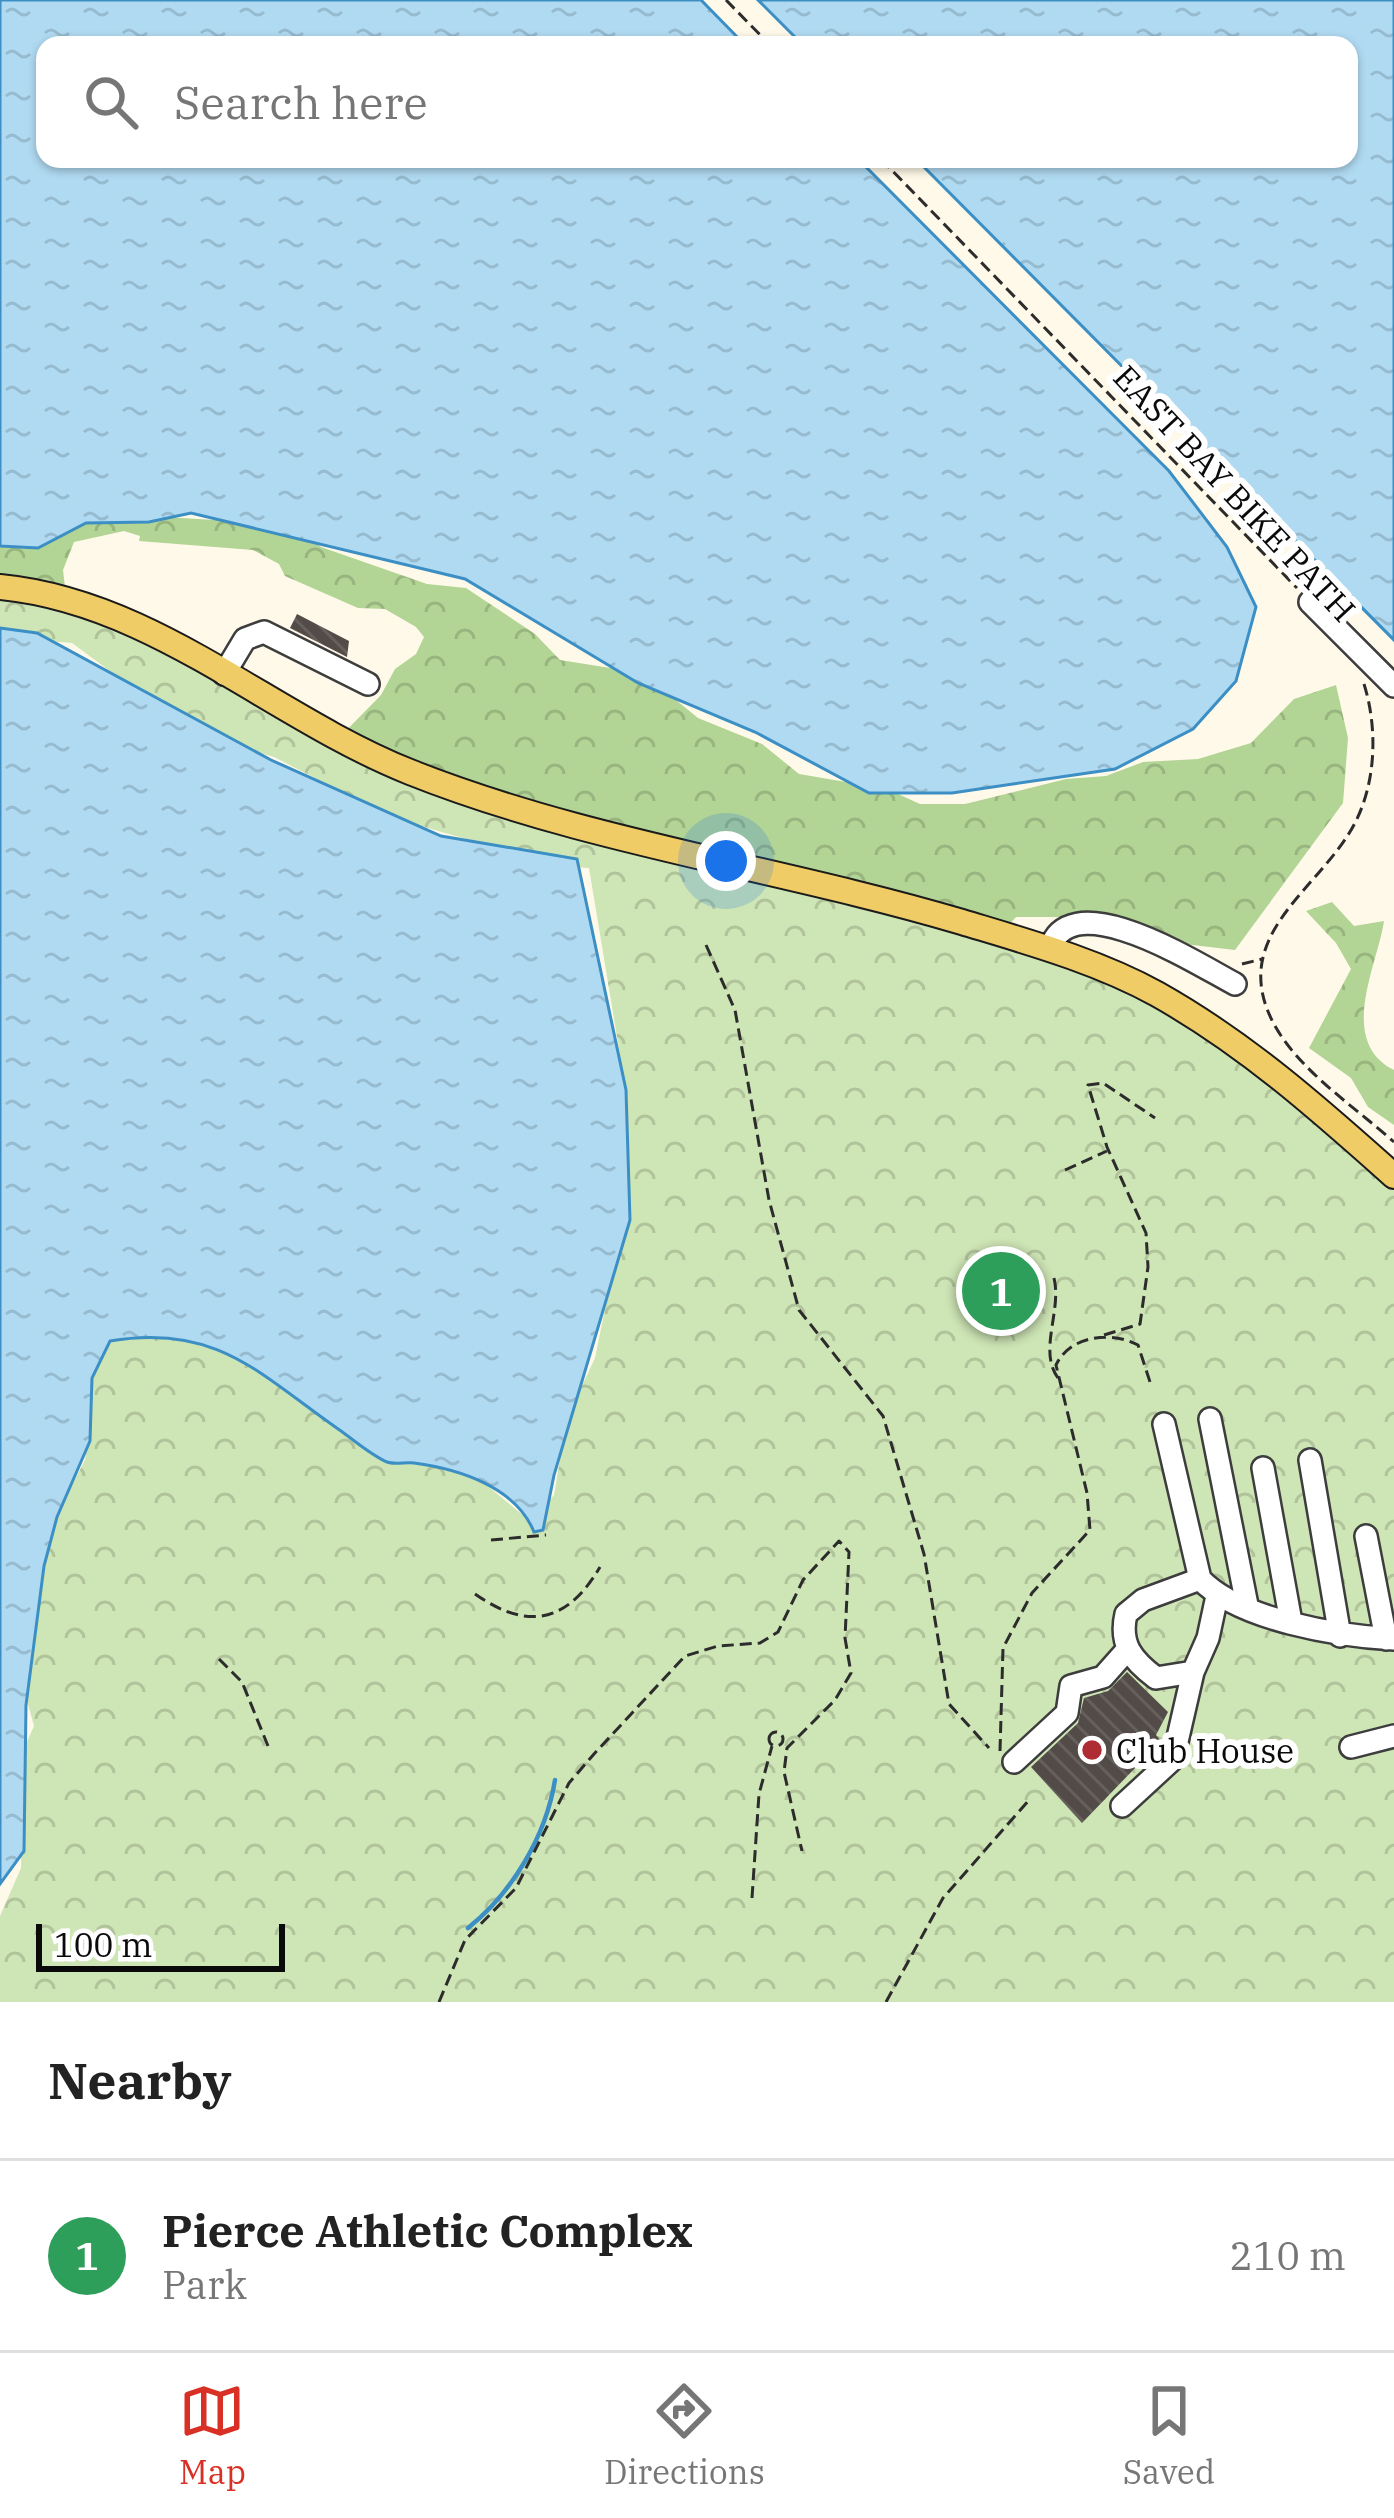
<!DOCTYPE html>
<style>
:root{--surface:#fff;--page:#f2f2f2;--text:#222;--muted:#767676;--line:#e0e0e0;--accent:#d93025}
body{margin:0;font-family:"IBM Plex Serif",serif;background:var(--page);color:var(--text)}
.scale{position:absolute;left:36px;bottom:30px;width:249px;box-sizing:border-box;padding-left:12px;border:6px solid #0a0a0a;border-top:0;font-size:33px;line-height:42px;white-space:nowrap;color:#0a0a0a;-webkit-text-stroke:9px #fff;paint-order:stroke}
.you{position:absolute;left:726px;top:861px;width:42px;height:42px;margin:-30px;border:9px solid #fff;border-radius:50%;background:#1a73e8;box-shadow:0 0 0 18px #1a73e833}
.badge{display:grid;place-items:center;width:78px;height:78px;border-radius:50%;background:var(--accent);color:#fff;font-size:39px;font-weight:700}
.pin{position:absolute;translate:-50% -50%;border:6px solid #fff;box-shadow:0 3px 12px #0006}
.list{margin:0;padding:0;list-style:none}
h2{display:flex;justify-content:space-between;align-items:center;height:156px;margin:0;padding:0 48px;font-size:51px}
h2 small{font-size:39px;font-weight:400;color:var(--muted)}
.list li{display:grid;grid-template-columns:78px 1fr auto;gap:36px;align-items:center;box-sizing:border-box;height:192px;padding:0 48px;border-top:3px solid var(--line)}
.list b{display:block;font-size:45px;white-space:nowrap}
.list p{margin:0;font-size:39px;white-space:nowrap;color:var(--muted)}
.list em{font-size:39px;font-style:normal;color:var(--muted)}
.icon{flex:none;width:66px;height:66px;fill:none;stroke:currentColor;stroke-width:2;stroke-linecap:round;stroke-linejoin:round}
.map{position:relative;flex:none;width:1394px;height:2002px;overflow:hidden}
.search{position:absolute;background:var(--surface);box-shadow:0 3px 9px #0004;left:36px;right:36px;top:36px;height:132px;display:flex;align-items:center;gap:30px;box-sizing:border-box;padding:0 42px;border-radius:24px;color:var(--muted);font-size:45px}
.sheet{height:348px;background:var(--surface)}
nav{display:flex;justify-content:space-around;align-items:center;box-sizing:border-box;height:168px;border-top:3px solid var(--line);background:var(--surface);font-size:33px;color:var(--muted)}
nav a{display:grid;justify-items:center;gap:6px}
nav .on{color:var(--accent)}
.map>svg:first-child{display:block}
</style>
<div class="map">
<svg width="1394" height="2002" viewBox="0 0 1394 2002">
<defs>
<pattern id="forest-crowns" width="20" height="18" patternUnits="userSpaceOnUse" patternTransform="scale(3)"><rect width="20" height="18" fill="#b2d495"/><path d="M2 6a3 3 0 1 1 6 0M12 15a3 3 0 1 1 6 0" fill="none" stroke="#98b57f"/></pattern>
<pattern id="park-crowns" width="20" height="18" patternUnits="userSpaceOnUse" patternTransform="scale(3)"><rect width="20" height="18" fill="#cee5b5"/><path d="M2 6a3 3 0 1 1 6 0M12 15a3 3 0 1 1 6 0" fill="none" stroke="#b0c39a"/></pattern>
<pattern id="water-ripples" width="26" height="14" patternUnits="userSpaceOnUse" patternTransform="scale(3)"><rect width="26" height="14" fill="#b0daf2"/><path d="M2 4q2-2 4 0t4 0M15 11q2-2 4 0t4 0" fill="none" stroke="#96bace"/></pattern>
<pattern id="building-back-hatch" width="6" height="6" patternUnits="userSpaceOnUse" patternTransform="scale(3)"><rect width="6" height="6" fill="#524b47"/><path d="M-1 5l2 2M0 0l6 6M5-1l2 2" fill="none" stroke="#66605d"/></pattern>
</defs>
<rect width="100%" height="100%" fill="#fef9e8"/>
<path fill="url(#forest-crowns)" d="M81,512l167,10 51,10 22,15 106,37 39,4 69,46 25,26 69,11 26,12 43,35 64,26 37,30 88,15 33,15h45l101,-25 40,-3 37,-14 55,-3 53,-16 43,-44 42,-14 12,53 -5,65 -108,147 -59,-7 -95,-26h-65l-17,18 -389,-103 -271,-94 42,-43 14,-26 21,-15 8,-17 -8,-10 -31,-18 -27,-1 -73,-32 -6,-12 -26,-14 -114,-9 1,-5 -16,-5 -50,11 -11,28 3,26 -66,-10v-52z
M1332,902l22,24 30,-5c-7,46 -47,120 10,149v55l-26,-18 -17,-29 -42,-30 42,-79 -15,-26 -30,-32z"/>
<path fill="url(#park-crowns)" d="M0,586l55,8 355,177 480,132 272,97 232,178v824h-1394v-86l21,-48 1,-115 12,-27 -8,-29 18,-122 1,-37 40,-78 6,-38 -3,-58 10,-24 89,-11 260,123 84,70 23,-27 13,-77 28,-60 33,-161 -2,-106 -37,-223 -28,-2 -168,-48 -119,-61 -38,-11 -99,-55 -65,-48 -72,-6z"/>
<path fill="url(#water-ripples)" stroke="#3c8fc4" stroke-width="3" d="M0,0h701l44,45h-700v114h813l311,312 58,76 29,60 -20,74 -43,48 -78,40 -163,24h-83l-114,-61 -117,-49 -173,-104 -274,-66 -42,9 -63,1 -48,25 -38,-2z
M758,0h636v640l-478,-481h433v-114h-546z
M0,628l37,5 234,127 170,76 136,23 49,231 4,130 -76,255 -11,55 -9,2c-18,-45 -75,-63 -120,-69 -9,-1 -20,2 -27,-1 -16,-7 -32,-21 -46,-31 -81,-56 -123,-108 -231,-90l-18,37 -2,63 -33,76 -13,49 -18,139 -2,146 -24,33z"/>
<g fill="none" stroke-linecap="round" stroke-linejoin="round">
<path stroke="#3c8fc4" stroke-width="4.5" d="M468,1928c44,-35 78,-92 87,-148"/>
</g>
<path fill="url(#building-back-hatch)" d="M297,614l52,27 -2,16 -57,-29z
M1127,1672l41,40 -12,23 5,6 -79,82 -51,-56 47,-44 6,-25 24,-7z"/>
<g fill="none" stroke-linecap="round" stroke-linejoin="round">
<defs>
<path id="minor" d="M1310,602l84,84
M224,674l21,-35 19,-7 104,52
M1050,949c20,-67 149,16 185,35
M1210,1419l37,186
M1164,1424l36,155c39,41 138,57 194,60
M1310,1460l30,176
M1263,1468l28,154
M1366,1536l20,103
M1200,1579l-57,21 -17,14c-7,30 6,46 30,64l37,-6 15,-34 9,-42
M1351,1747l43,-11
M1014,1762l53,-49 4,-27 32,-9 24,-27
M1122,1806l51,-47 20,-87"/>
<path id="major" d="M0,587c155,15 270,129 410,185 176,70 370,96 552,150 66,20 135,39 195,72 89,50 162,115 237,182"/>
</defs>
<use href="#minor" stroke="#3d3d3d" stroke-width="26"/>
<use href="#major" stroke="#1b1b1b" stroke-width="28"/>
<path stroke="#2c2c2c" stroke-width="3" stroke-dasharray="12 6" stroke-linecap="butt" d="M726,0l44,45
M881,159l416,429
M1364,684c15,48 12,108 -16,151 -39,61 -120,106 -73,191 26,46 80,81 119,116
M706,945l29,65 34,190 30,110 84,106 41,138 25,150 40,44
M1242,964l20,-5
M1065,1170l42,-19
M1054,1278c8,33 -16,73 4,100
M1104,1335l36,-11 8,-57 -2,-34 -39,-86 -19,-62 15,-2 52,35
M491,1540l55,-5
M475,1594c53,37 92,29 125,-27
M219,1659l23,23 26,64
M769 1739a7 7 0 1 1 14 0a7 7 0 1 1-14 0Z
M1000,1751l3,-103 29,-55 58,-63 -3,-37 -31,-128c14,-30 56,-34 82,-20l13,40
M752,1898l7,-104 13,-48
M439,2002l26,-62 51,-52 53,-105 25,-29 91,-98 33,-10 42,-3 18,-11 25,-52 36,-39 10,11 -4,86 6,35 -16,27 -48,48 -3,24 18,79
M886,2002l57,-104 87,-99"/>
<use href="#minor" stroke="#fff" stroke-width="21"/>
<use href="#major" stroke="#f0cc66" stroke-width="24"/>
</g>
<circle fill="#b02c34" stroke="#fff" stroke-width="4.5" cx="1092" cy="1750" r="12"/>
<g text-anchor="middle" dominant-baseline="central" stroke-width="12" stroke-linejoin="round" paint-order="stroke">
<g font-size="33" fill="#0a0a0a" stroke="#fff">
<text transform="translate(1235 493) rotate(47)">EAST BAY BIKE PATH</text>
</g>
<g font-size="33" fill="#0a0a0a" stroke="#fff" text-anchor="start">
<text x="1116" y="1750">Club House</text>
</g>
</g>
</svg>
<div class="scale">100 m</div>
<div class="you"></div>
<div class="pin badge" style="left:1001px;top:1291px;background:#2e9e5b">1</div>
<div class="search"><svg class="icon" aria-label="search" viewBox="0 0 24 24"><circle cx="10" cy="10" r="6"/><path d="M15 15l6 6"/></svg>Search here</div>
</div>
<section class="sheet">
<h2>Nearby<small></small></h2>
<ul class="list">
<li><span class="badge" style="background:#2e9e5b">1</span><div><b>Pierce Athletic Complex</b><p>Park</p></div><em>210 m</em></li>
</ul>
</section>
<nav>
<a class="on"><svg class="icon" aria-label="map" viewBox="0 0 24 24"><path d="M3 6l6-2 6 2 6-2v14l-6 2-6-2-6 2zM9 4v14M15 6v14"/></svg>Map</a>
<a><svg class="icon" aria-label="directions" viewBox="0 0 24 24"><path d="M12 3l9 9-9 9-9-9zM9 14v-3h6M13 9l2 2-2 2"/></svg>Directions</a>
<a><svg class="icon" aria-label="saved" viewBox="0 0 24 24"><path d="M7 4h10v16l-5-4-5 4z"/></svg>Saved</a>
</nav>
